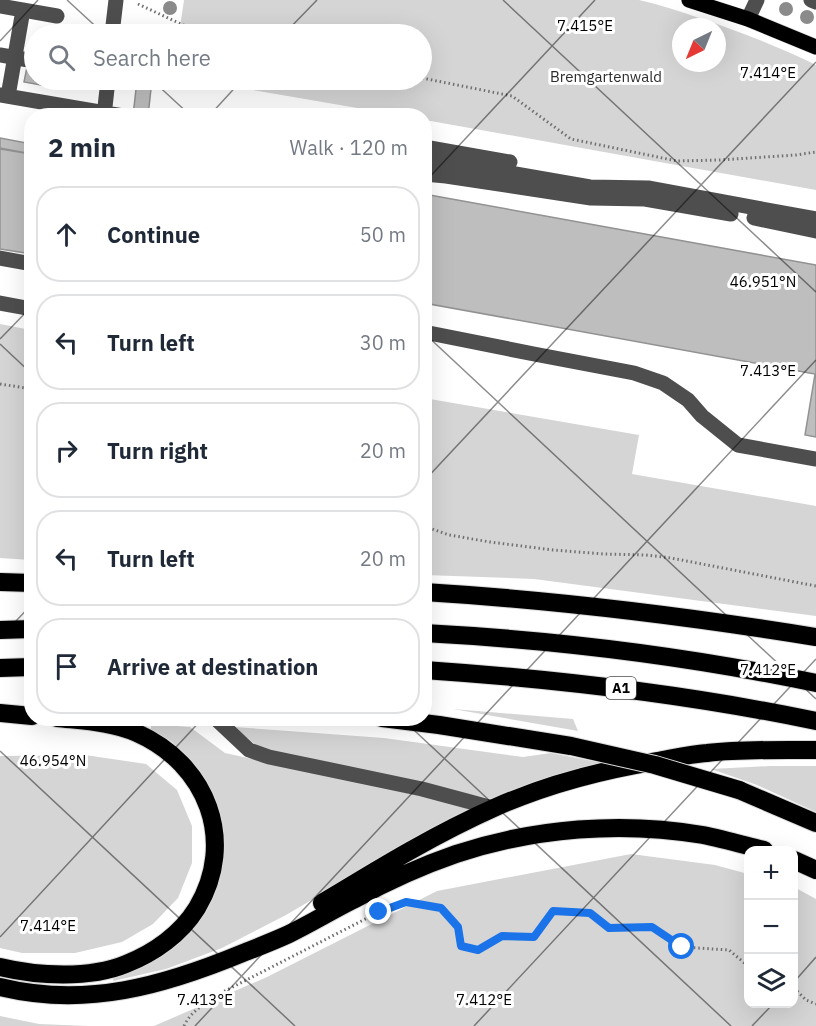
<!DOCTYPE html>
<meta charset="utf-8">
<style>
:root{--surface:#fff;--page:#f6f6f7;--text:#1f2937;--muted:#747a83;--line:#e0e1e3}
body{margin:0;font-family:"IBM Plex Sans",sans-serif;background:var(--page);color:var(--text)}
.controls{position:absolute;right:18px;bottom:18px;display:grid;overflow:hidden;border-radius:12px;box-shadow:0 6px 24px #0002}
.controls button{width:54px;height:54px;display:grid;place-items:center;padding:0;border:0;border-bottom:2px solid var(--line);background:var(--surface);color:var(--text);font:30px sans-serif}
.compass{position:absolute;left:672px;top:18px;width:54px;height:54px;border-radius:50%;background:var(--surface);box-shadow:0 6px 24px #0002;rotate:223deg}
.stop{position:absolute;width:18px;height:18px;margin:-14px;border:4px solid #1a73e8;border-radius:50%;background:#fff}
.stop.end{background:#1a73e8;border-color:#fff;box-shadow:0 2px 6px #0008}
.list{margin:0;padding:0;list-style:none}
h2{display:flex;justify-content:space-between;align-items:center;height:78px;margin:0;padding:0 24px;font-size:26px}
h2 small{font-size:20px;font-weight:400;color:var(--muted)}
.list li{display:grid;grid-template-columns:39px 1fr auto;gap:18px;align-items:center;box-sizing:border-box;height:96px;margin:0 12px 12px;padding:0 12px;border:2px solid var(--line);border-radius:24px}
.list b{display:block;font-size:22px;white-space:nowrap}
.list em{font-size:20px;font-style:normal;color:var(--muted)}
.icon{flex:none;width:33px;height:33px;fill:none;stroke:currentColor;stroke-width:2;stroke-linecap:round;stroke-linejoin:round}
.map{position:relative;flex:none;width:816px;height:1026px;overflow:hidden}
.search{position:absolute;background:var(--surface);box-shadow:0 6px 24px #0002;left:24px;top:24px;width:408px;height:66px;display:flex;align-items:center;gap:15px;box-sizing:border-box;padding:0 21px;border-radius:33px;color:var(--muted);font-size:22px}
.panel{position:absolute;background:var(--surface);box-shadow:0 6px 24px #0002;left:24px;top:108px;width:408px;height:618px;border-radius:24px}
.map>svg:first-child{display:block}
</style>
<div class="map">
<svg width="816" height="1026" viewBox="0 0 816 1026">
<rect width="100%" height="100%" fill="#fff"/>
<path fill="#d5d5d5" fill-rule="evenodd" d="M184,0h455c22,5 43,12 63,19 39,13 77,28 114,46v125l-391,-70 -1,-4 -26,-1 -203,-35h227v-46h-243zM681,27h36v36h-36z
M0,324l31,6v230l-31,-2z
M424,398l215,37 -7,39 184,32v110l-282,-37 -109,-4z
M453,709l120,10 5,12z
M151,724l39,3 35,26 242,53 1,5 -61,33 -121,71 -64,33 -56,21 -53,12 1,-6 86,-57 15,-26 7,-40 -3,-38 -19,-43 -29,-30 -20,-12z
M234,727l150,11 139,19 28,-4 52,10 -45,12 -67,24 -229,-49z
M85,755l61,9 31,26 15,36v37l-14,35 -25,26 -31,18 -47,11h-53l-22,-5v-192z
M771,766h45v46l-59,-27 -46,-16z
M631,854l84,11 33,9v130h46v-117l22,12v127h-662l113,-49 170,-86z
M0,1016l39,8 50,2h-89z"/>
<path fill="#bebebe" stroke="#929292" stroke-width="1.5" d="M27,67l7,1v12h13l-1,6 -22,-4z
M137,80h15l-4,36h-15z
M0,138l32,6v10l-32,-5z
M0,148l32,6v100l-32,-5z
M424,194l392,71v172l-11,-2 10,-61 -391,-71z"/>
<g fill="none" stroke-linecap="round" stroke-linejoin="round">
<defs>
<path id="major" d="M689,0l59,19 68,28"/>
<path id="highway" d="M0,582l32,1
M424,592c132,8 262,24 392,45
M0,630l32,-1
M424,633c132,7 263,23 392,50
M0,668l32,-1
M424,670c132,9 263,24 392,51
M0,713l32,3
M382,718l57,7 132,21
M739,790l77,33
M794,860l22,10
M322,903c56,-34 113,-69 174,-96 52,-23 106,-37 162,-46 16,-3 33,-7 49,-8 36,-4 73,-3 109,-3
M0,967c37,9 90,12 126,-3 28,-11 55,-30 71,-56 40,-67 10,-144 -60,-175 -25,-11 -53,-12 -80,-15
M0,987c86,21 163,-1 243,-34 15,-6 31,-12 46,-19 21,-10 42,-23 64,-34 33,-18 68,-34 103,-46 79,-26 165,-33 247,-19 20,4 41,10 61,15"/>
</defs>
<use href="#major" stroke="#dbdbdb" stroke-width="16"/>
<use href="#highway" stroke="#dbdbdb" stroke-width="20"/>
<path stroke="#707070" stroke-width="3" stroke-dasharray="1.5 3" stroke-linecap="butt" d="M138,4l45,21 41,6 10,3
M422,78l90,18 59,43 106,22 42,-1 77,-5 20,-3
M0,384l32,5
M424,526l25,9 41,7 63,8 51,4 42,1 25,3 145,28
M794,988l12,12 10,4
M184,1026c7,-16 25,-25 39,-34l156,-80 27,-10 35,6 17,19 3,19 17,4 24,-14 32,1 19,-26 37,2 19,15 43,-1 30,20 47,3 19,16"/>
<path stroke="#4e4e4e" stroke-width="15" d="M811,0l5,2
M0,6l57,10
M748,19l9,-19
M112,34l4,-34
M0,55l34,6
M0,95l123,21
M8,96l15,-86
M104,116l4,-36
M424,147l86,15
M424,158l166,29 58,1 168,31
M424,174l22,2 145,22 54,1 86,15
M754,218l62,13
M0,258l32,6
M0,303l32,6
M424,332l110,22 100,19 29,10 25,17 14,16 36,29 78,14
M215,718l34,32 20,7 153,32 71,19"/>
<use href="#major" stroke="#000" stroke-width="15"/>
<use href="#highway" stroke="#000" stroke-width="18"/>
<defs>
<path id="highway-bridge" d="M571,746l84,19 84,25"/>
</defs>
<use href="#highway-bridge" stroke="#dbdbdb" stroke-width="20" stroke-linecap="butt"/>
<use href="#highway-bridge" stroke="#000" stroke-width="18"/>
</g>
<g fill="#8b8b8b">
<circle cx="170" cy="8" r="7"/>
<circle cx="786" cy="9" r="7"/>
<circle cx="807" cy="17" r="7"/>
</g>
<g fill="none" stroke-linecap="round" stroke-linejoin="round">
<path stroke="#1a73e8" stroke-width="8" d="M379,912l27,-10 35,6 17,19 3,19 17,4 24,-14 32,1 19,-26 37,2 19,15 43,-1 30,20"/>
</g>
<path fill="none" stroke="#000" stroke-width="1.5" stroke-opacity="0.45" d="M67,0l37,34M503,0l313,292M284,34l33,-34M0,41l38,-41M152,80l39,36M209,116l33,-36M424,183l171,-183M424,333l392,366M0,339l32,-33M0,344l32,30M424,481l392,-419M0,638l32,-34M401,718l330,308M0,751l295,275M0,937l203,-219M794,982l22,-25M195,1026l621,-666M474,1026l342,-367M752,1026l21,-22"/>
<g text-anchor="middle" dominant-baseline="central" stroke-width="6" stroke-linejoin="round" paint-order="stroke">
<rect fill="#fff" stroke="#4c4c4c" stroke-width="1.5" x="606" y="677" width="30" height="22" rx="4.5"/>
<g font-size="14" font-weight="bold" fill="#000">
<text x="621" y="688">A1</text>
</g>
<g font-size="15" fill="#2c2c2c" stroke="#fff">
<text x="606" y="76">Bremgartenwald</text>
</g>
</g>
<g font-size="15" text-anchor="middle" fill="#000" stroke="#fff" stroke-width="6" stroke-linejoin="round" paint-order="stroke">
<text x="585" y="31">7.415°E</text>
<text x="768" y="78">7.414°E</text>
<text x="763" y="287">46.951°N</text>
<text x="768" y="376">7.413°E</text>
<text x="768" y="675">7.412°E</text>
<text x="53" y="766">46.954°N</text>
<text x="48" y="931">7.414°E</text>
<text x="205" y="1005">7.413°E</text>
<text x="484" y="1005">7.412°E</text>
</g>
</svg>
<div class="controls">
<button>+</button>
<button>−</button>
<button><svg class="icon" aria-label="layers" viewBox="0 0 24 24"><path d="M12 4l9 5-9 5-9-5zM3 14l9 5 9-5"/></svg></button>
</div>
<svg class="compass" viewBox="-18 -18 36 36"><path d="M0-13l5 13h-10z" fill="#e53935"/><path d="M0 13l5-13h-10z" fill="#747a83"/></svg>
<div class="stop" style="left:682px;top:947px"></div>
<div class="stop end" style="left:379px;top:912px"></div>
<div class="search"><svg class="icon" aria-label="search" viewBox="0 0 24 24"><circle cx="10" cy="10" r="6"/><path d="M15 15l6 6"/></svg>Search here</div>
<section class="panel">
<h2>2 min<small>Walk · 120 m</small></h2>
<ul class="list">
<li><svg class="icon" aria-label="ahead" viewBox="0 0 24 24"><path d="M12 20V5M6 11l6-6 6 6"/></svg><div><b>Continue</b></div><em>50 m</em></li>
<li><svg class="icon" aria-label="left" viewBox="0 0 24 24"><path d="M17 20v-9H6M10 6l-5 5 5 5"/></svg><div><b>Turn left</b></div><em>30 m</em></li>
<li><svg class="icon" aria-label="right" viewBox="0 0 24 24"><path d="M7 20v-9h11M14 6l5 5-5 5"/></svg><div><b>Turn right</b></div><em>20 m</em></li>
<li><svg class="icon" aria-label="left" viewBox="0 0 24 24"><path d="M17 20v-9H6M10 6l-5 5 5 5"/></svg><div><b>Turn left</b></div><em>20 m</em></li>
<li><svg class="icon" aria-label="arrive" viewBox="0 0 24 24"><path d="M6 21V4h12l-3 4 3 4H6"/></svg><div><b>Arrive at destination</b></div></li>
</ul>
</section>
</div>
